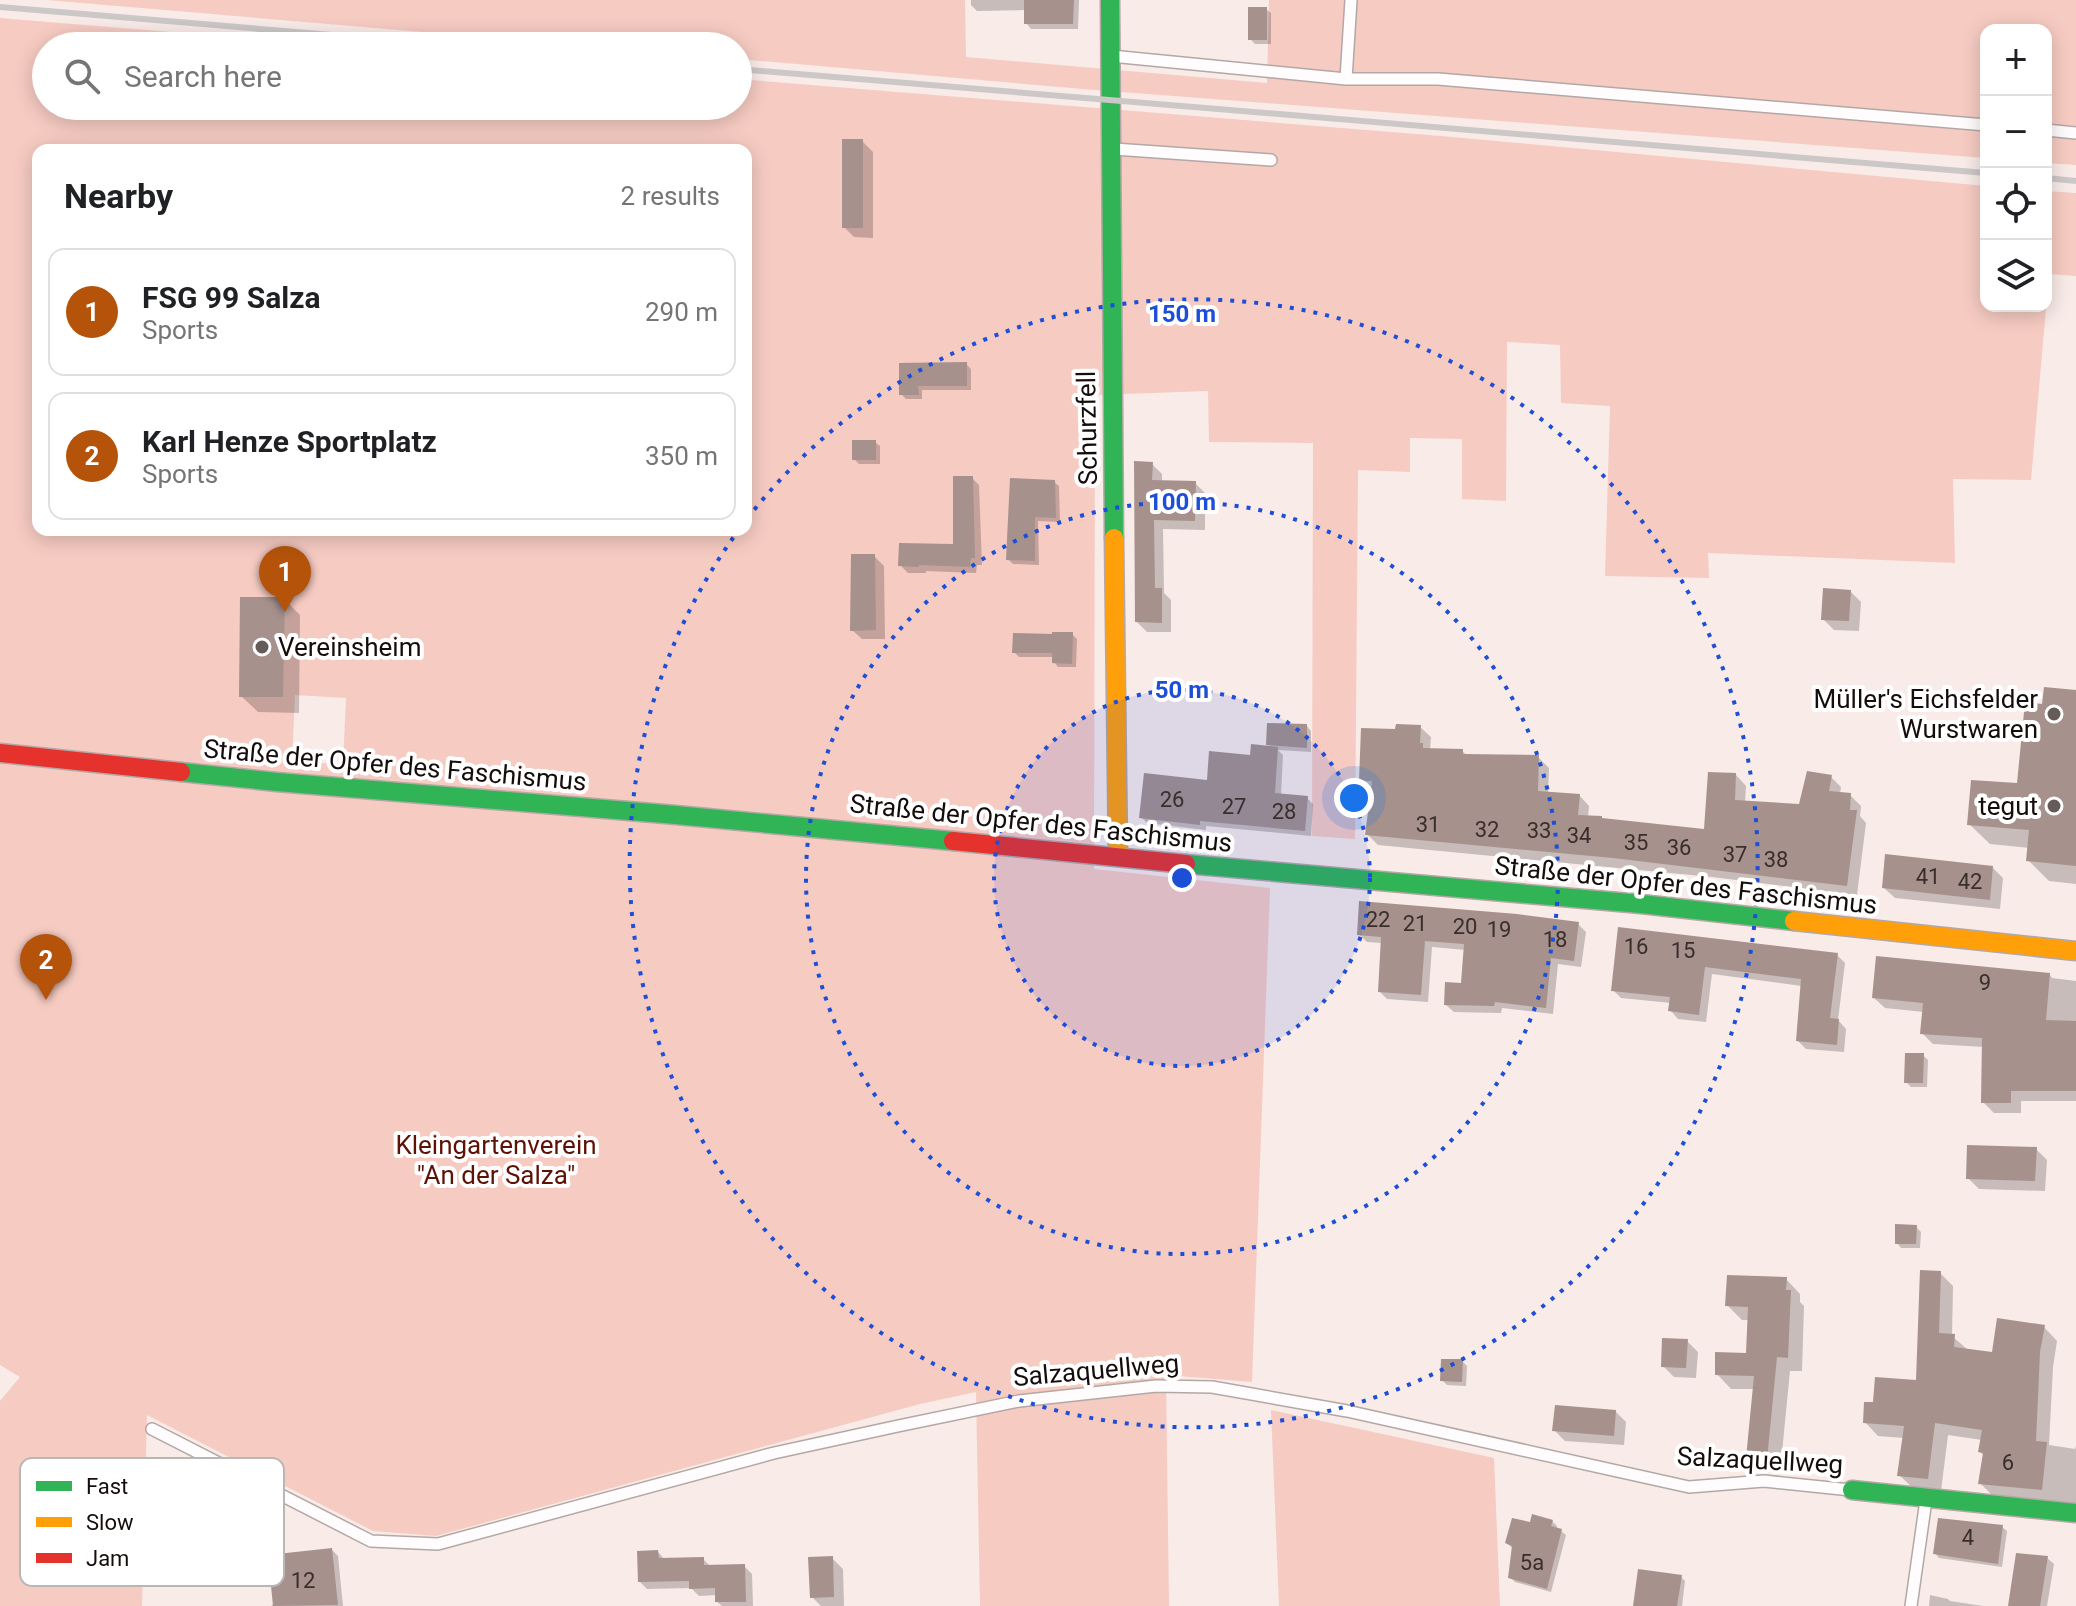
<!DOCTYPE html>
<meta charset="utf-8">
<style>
:root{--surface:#fff;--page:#f2f2f2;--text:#202124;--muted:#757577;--line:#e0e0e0;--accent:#b45309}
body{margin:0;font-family:Roboto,sans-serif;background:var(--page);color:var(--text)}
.controls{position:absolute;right:24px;top:24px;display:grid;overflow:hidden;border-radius:16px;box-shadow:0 4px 20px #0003}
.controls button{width:72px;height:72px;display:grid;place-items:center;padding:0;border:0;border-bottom:2px solid var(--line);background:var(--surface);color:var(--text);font:40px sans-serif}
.you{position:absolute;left:1354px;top:798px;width:28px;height:28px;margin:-20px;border:6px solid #fff;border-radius:50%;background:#1a73e8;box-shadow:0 0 0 12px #1a73e833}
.badge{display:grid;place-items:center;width:52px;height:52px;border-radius:50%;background:var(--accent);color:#fff;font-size:26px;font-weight:700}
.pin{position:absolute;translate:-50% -66px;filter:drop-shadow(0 2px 4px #0008)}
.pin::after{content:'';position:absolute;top:42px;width:28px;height:24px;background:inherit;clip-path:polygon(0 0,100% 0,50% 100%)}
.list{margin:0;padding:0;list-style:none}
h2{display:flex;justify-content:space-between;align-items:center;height:104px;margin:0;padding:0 32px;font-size:34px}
h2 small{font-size:26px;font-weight:400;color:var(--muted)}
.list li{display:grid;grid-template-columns:52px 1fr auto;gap:24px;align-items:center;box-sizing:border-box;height:128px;margin:0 16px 16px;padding:0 16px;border:2px solid var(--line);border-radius:16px}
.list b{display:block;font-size:30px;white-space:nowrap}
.list p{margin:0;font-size:26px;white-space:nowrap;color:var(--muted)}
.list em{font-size:26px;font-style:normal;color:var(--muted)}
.icon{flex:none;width:44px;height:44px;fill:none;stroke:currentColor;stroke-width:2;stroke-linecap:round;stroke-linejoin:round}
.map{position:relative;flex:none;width:2076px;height:1606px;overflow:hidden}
.search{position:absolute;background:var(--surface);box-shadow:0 4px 20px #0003;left:32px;top:32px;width:720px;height:88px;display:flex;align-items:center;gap:20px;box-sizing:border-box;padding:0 28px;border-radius:44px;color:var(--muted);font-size:30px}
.panel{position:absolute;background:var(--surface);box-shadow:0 4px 20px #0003;left:32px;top:144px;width:720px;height:392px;border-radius:16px}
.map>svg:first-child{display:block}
</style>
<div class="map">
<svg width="2076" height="1606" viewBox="0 0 2076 1606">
<rect width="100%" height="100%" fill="#f9ebe8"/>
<path fill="#f6cbc2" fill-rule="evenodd" d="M47,0h918l1,57 301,26 2,-83h807v165l-30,-2v-133h-60v128l-891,-68 -357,-31v-13h-151z
M0,18l340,28h-294v60h692v-27l703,57 545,50v120h60v-115l30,2v83l-27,-2 -18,206 -78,-1 2,84 -247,-10 1,25 -104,-2 5,-170 -49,-3 -1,-58 -53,-3 -1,159 -44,-2v-60l-52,-1v34l-52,-2 -3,369 -43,-3 1,-393 -104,-1 -1,-51 -113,4 -1,474 176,19 -18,494 -86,-7 3,231h-189l-4,-214 -56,12 -484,132 -63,-5 -226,-116 -5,191h-142v-205l20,-24 -20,-12zM38,150h708v380h-708zM295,695l51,3 -3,66 -51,-2z
M1271,1410l223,48 6,148h-221z"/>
<path fill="#0003" d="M971,0h108l-1,29h-47l-5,-6v-13l-49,1 -6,-6z
M1266,9l5,4v31h-16l-5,-5z
M862,141l11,11v86l-19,-1 -10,-10z
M966,364l5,5v21h-49v9h-16l-5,-5v-29z
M875,442l5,4v18h-21l-5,-5z
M1152,464l10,10v8l33,1 10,10v37l-42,-1 1,64 7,7v32h-24l-10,-10z
M972,478l7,7 3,80h-5l-1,8 -50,-2v2h-18l-8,-8 55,-19z
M1054,482l5,4 1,36 -22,-1 1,44 -26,-1 -5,-5z
M874,556l10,10 1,73h-23l-10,-9z
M1850,591l11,11 -2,29 -25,-1 -11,-11z
M284,599l16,16 -1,98 -41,-1 -17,-16z
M1072,634l5,5 -1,28h-18l-4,-5v-5h-35l-5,-5z
M2076,693v191l-27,-3 -21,-21 2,-12 -40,-4 -21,-20 50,-39 25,-79z
M1307,726l4,5v21l-33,-2 5,5 -2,40 26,3 6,6 -2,32 -105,-10v4l-59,-7 -6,-6 111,-60 20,-8 -4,-5z
M1420,727l11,10 -1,13 32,1 6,5 70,1 11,11 -1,26 31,1 10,11 -1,12 118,13 30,-56 10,11 -1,16 55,4 31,-29 10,10 -1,7 10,1 11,11 -1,10 6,7 -9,72 -145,-18 -334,-32 -11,-11 4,-44 -10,-10 36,-49z
M1993,868l10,10 -3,31 -105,-11 -11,-10z
M1578,924l8,8 -5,35 -23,-3 -5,50 -51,-6 -1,5 -47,-1 -8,-7 17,-20 3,-35 -34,-3 -4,55 -41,-3 -7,-7 2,-49 -15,-1 -8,-8z
M1620,930l217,25 8,8 -7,57 8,9 -2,23 -38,-3 -8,-8 4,-55 -90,-12 -6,48 -28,-3 -8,-9 1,-7 -50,-5 -8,-8z
M2049,974l3,4 24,3v120h-55v12h-27l-11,-11 1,-55 -51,-3 -11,-11 2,-21 -39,-4 -11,-10z
M1923,1055l5,5 -1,27h-16l-5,-5z
M2036,1149l11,11 -2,31 -66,-2 -11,-11z
M1916,1227l5,5 -1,16h-19l-4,-5z
M1940,1273l13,13 -1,50 16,14 26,4 50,-27 13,14 -4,26 -4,78 26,4 1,-3v59l-82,-8 -14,-14 5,-27 -5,-4 2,-12 -34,-5 -7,56 -28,-3 -14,-13 5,-37 -26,-2 -13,-14 10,-18 43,-22z
M1786,1279l14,15v8l4,4 -2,65h-12l-10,102 -18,-1 -14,-15 6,-68h-23l-14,-15 31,-19 2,-35h-8l-15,-15z
M1687,1341l11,11 -2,26 -22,-1 -11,-11z
M1462,1361l5,5 -1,20 -19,-1 -5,-5z
M1615,1411l11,11 -2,23 -59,-4 -11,-11z
M1552,1521l5,5 -1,4 5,1 5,4 -15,57 -36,-10 -5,-5 2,-29 -5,-5z
M2002,1527l5,4 -5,36 -63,-9 -4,-5z
M332,1550l6,6 5,50h-72z
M658,1552l7,8 38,-1 8,8 33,-1 8,8 1,32h-31l-5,-4v-7l-18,1 -8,-8 -44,1 -7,-7z
M832,1558l11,11 1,37h-23l-9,-9z
M2047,1558l7,6 -7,42h-37z
M1681,1577l4,4 -3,25h-47z
M1930,1595l18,4 2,2 33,5h-54z"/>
<path fill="#a6918d" d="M1024,0h50l-1,24h-49z
M1248,7h19v33h-19z
M842,139h21v89h-21z
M967,362v24h-49l1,9h-20v-32z
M852,440h24v20h-24z
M1134,461l19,1 -1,18 44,1 -1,40 -41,-1 1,68h7v35l-27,-1z
M953,476h20l2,82h-4l-1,9 -51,-2v2l-21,-1 1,-23 54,1z
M1010,478l45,2 1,38 -21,-1v44l-29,-1z
M851,554h24l1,76 -26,1z
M1823,588l28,2 -2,31 -28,-1z
M240,597h45l-2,100h-44z
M1052,632h21l-1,32 -20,-1v-10h-40l1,-20 39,1z
M2044,687l32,3v176l-50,-5 3,-31 -62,-5 4,-45 46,3 8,-81 17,2z
M1267,723l40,1v24l-41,-3z
M1396,724l25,1 -1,18h3v5l40,1v5l76,1 -1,36 42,3 -2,21 24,1v2l102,11 4,-57 28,1 -1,27 64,4 8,-33 25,4 -3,16 22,2 -1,17h7l-10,76 -234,-28 -248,-23 7,-54h-13l2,-53 34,1z
M1251,744l27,3 -3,46 33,3 -3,35 -105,-10v4l-61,-7 5,-45 63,7 2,-29 41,4z
M1885,854l108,12 -3,34 -108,-12z
M1359,901l158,13 62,8 -5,39 -23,-3 -5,50 -51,-6 -1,4 -50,-1 1,-23 16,1 3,-39 -39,-3 -4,54 -43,-3 3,-55 -24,-2z
M1618,927l220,26 -8,65 9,1 -2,26 -41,-4 5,-62 -96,-12 -6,48 -31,-4 2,-14 -59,-6z
M1876,956l174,17 -4,47 30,1v70h-65v12h-30l1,-65 -62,-4 3,-31 -51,-5z
M1905,1053h19l-1,30h-19z
M1967,1145l70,2 -2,34 -69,-2z
M1895,1224l22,1 -1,19h-21z
M1920,1270l21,1 -2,62 16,1 -1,13 38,5 5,-34 48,7 -5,27 -4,89 11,1 -5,48 -64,-6 5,-31 -5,-1 4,-22 -47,-7 -7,56 -31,-3 7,-50 -41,-3 1,-21h9l2,-25 41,3z
M1727,1275l60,2 -1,13h5l-3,68 -11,-1 -10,103 -21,-2 8,-82 -39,-1v-23l31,1 2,-46 -23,-1z
M1662,1338l26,1 -2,29 -25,-1z
M1441,1359h22l-1,23 -22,-1z
M1555,1405l61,5 -2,26 -62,-5z
M1532,1514l21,6 -2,6 11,3 -15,60 -39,-11 4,-32 -7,-3 7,-25 18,4z
M1938,1518l65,7 -5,39 -65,-10z
M332,1548l6,57 -65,1 -5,-51z
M658,1550l1,8 45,-1v8l41,-1 1,38h-31v-14l-26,1v-8l-51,1 -1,-31z
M2016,1553l32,3 -8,50h-32z
M833,1556l1,41 -24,1 -2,-41z
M1638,1569l44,6 -5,31h-44z"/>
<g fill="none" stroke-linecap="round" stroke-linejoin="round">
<defs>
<path id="lane" d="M1111,56l235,23 5,-79
M1346,79h92l548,46
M2046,130l30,3
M1114,149l157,11
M152,1429l219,112 67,3 336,-91 124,-27 121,-25 137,-15 56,1 135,24 342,76 75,-6 87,9
M1911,1606l15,-106"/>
<path id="fast" d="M1110,0l4,538
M181,772l96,10 388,32 288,27
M1186,864l455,40 153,17
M1852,1490l224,23"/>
<path id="slow" d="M1114,538l4,318
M1794,921l282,30"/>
<path id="jam" d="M0,753l181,19
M953,841l233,23"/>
</defs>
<use href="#lane" stroke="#b3a8a6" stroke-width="14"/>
<use href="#fast" stroke="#b3a8a6" stroke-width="21"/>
<use href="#slow" stroke="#b3a8a6" stroke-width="21"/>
<use href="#jam" stroke="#b3a8a6" stroke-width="21"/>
<use href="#lane" stroke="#fefcfc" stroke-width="11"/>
<use href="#fast" stroke="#30b455" stroke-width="18"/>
<use href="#slow" stroke="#ff9f0a" stroke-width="18"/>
<use href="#jam" stroke="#e5322d" stroke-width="18"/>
<path stroke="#ccc8c7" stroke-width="6" d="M0,7l463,39
M738,69l1248,104
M2046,178l30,3"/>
</g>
<circle cx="1182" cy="878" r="188" fill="#1d4ed8" fill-opacity=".12"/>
<g fill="none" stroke="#1d4ed8" stroke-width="4" stroke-dasharray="4 8">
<circle cx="1182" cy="878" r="188"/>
<circle cx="1182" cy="878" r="376"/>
<path d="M747 519A564 564 0 1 1 738 531"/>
</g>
<g fill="#655b59" stroke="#fff" stroke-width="3">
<circle cx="262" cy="647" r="8"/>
<circle cx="2054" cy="714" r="8"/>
<circle cx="2054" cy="806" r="8"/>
</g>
<g text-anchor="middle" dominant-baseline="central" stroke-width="8" stroke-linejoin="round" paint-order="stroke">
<g font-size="22" fill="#392e2c">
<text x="1172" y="799">26</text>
<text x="1234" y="806">27</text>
<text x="1284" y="811">28</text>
<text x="1428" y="824">31</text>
<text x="1487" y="829">32</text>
<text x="1539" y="830">33</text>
<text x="1579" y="835">34</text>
<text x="1636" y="842">35</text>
<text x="1679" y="847">36</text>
<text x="1735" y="854">37</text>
<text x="1776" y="859">38</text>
<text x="1928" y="876">41</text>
<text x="1970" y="881">42</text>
<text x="1378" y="919">22</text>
<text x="1415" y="923">21</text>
<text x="1465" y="926">20</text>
<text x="1499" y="929">19</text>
<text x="1555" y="939">18</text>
<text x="1636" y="946">16</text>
<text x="1683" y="950">15</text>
<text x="1985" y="982">9</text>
<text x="2008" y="1462">6</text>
<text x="1968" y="1537">4</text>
<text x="1532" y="1562">5a</text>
<text x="303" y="1580">12</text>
</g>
<g font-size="26" fill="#150d0c" stroke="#fff">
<text transform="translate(1087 428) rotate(-91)">Schurzfell</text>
<text transform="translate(395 765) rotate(5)">Straße der Opfer des Faschismus</text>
<text transform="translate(1041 823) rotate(6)">Straße der Opfer des Faschismus</text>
<text transform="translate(1686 885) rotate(6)">Straße der Opfer des Faschismus</text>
<text transform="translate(1096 1370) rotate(-5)">Salzaquellweg</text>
<text transform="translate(1760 1460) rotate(3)">Salzaquellweg</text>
</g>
<g font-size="26" fill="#150d0c" stroke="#fff" text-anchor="end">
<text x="278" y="647" text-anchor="start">Vereinsheim</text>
<text x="2038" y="699">Müller's Eichsfelder<tspan x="2038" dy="30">Wurstwaren</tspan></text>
<text x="2038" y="806">tegut</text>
</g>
<g font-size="26" fill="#5e1105" stroke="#fff">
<text x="496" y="1145">Kleingartenverein<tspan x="496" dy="30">"An der Salza"</tspan></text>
</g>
</g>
<rect x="20" y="1458" width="264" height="128" rx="12" fill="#fff" stroke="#b9b6b6" stroke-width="2"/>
<rect x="36" y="1481" width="36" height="10" fill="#30b455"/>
<rect x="36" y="1517" width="36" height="10" fill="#ff9f0a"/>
<rect x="36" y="1553" width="36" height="10" fill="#e5322d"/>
<g font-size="22" fill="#150d0c">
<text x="86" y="1494">Fast</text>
<text x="86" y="1530">Slow</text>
<text x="86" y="1566">Jam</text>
</g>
<circle cx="1182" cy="878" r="12" fill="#1d4ed8" stroke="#fff" stroke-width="4"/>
<g font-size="24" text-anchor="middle" font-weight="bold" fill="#1d4ed8" stroke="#fff" stroke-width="8" stroke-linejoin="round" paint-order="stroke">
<text x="1182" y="322">150 m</text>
<text x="1182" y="510">100 m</text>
<text x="1182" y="698">50 m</text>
</g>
</svg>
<div class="controls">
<button>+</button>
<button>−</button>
<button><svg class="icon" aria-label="locate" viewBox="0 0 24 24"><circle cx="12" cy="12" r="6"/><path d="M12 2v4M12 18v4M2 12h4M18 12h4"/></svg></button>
<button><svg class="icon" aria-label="layers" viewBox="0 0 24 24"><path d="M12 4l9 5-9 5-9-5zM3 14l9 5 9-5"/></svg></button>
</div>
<div class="you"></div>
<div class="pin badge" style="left:285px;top:612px">1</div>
<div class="pin badge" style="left:46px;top:1000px">2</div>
<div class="search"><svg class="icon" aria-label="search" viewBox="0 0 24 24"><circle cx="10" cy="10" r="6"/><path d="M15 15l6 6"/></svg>Search here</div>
<section class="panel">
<h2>Nearby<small>2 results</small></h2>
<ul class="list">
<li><span class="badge">1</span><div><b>FSG 99 Salza</b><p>Sports</p></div><em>290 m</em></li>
<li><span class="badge">2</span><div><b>Karl Henze Sportplatz</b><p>Sports</p></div><em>350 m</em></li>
</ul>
</section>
</div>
